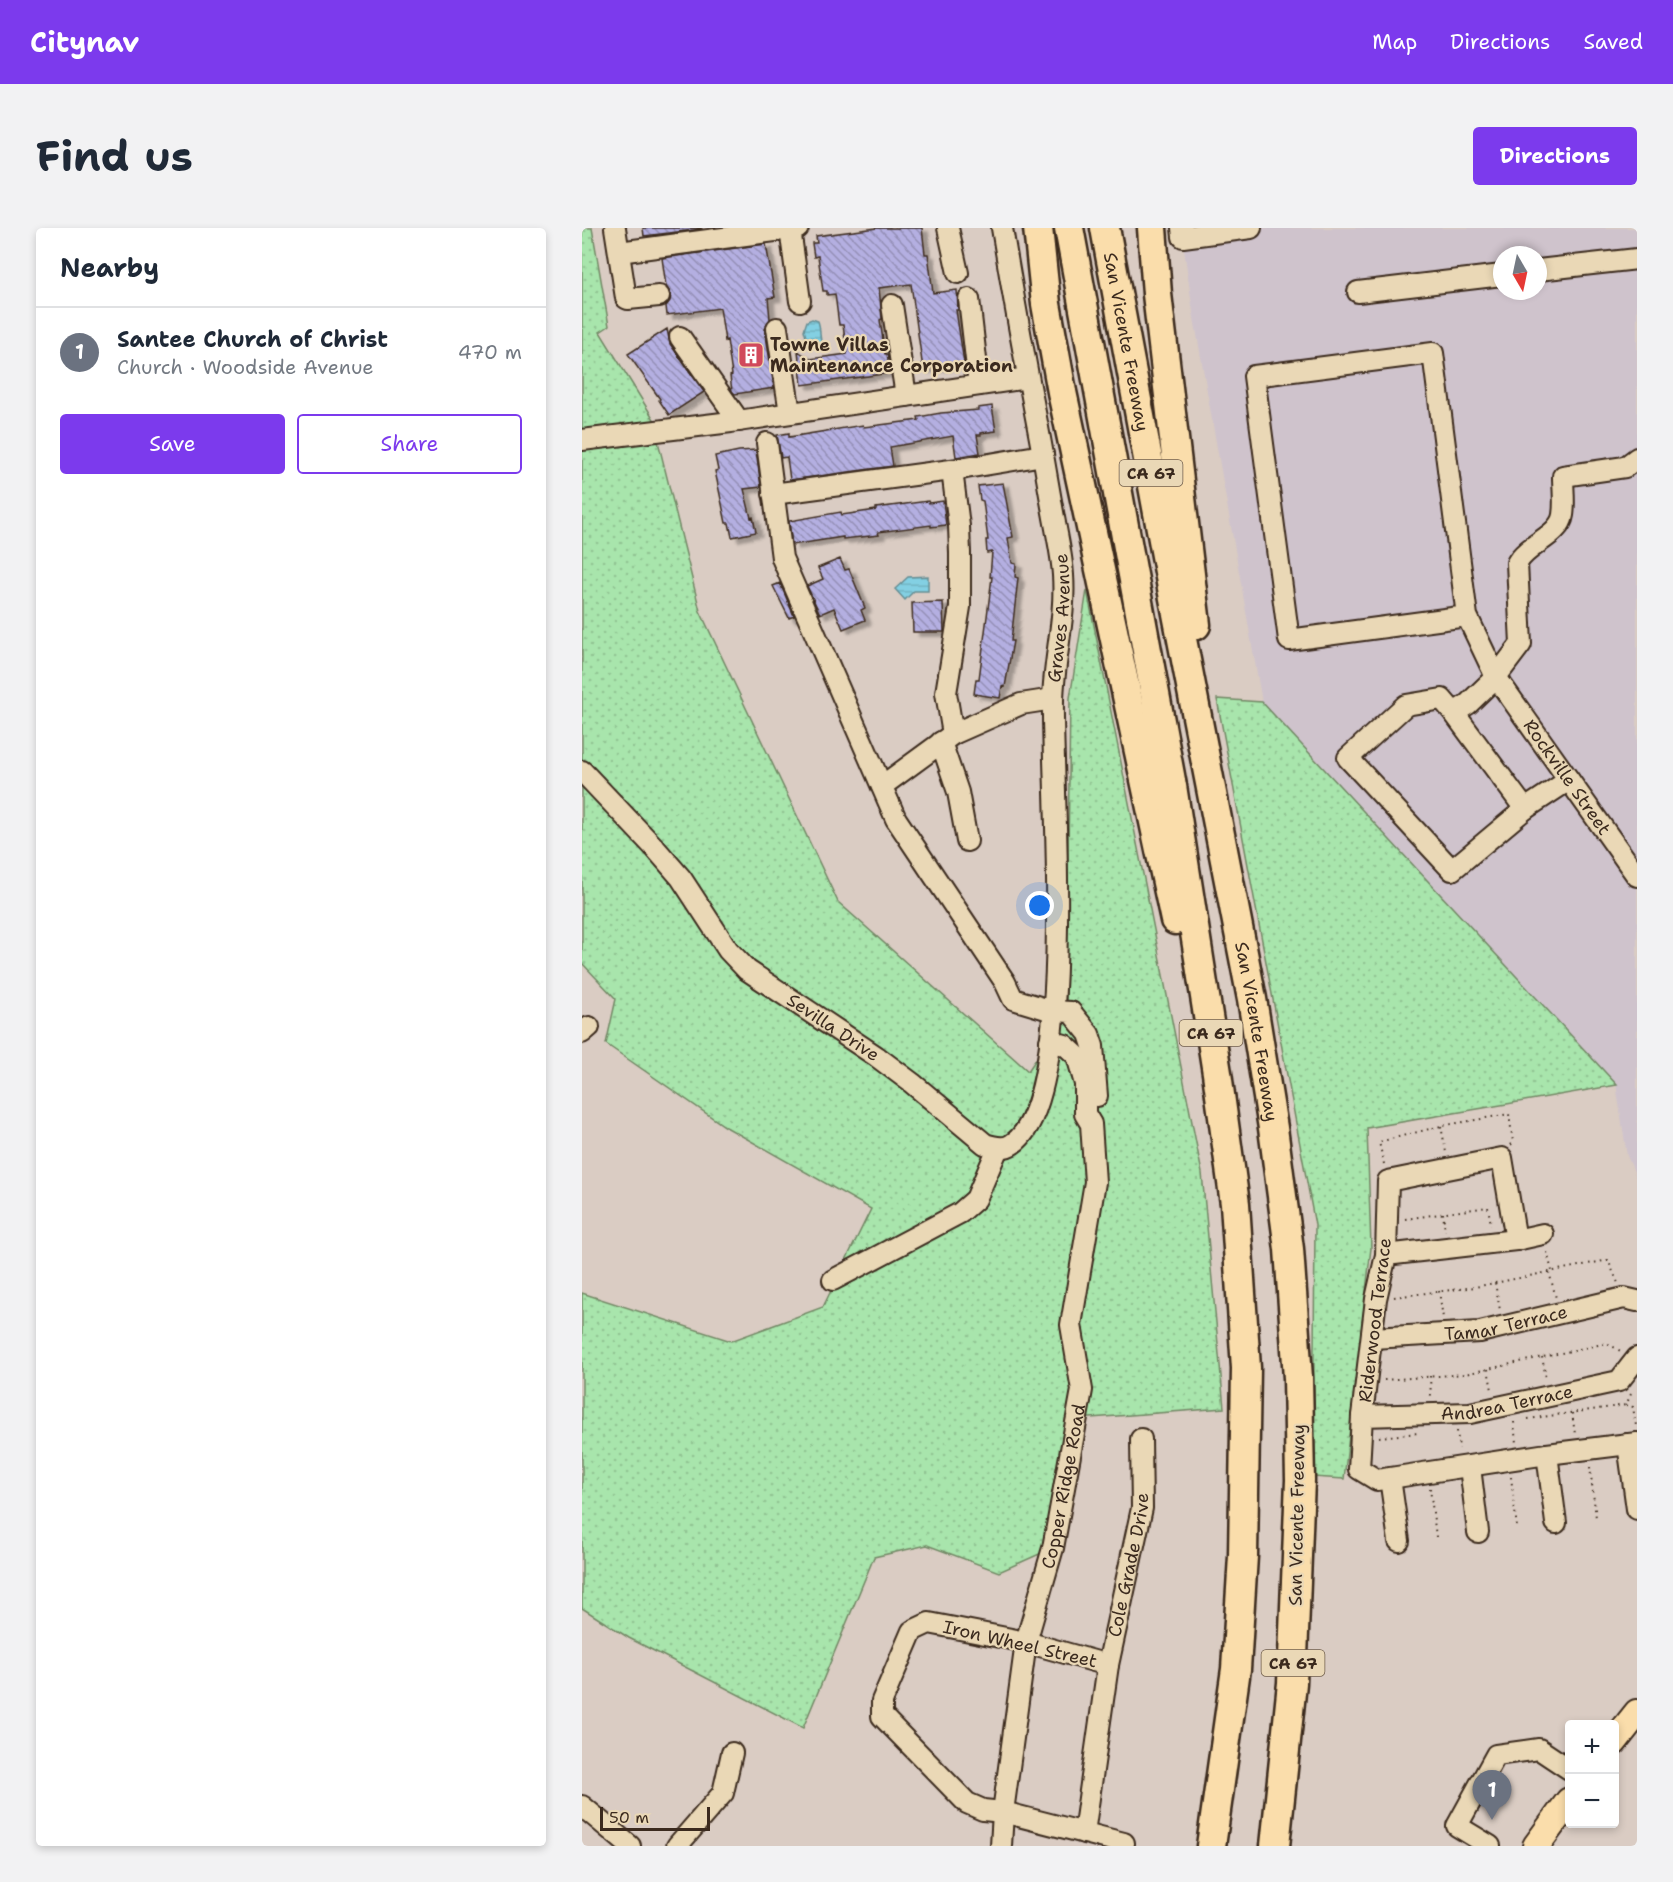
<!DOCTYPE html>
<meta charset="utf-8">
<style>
:root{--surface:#fff;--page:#f2f2f3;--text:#1f2937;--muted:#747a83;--line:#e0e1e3;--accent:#7c3aed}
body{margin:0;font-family:"Shantell Sans",sans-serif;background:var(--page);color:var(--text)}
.controls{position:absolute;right:18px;bottom:18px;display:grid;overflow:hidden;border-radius:6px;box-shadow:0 3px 9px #0003}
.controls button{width:54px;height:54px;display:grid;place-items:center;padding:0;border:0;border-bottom:2px solid var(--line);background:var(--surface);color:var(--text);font:30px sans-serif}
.compass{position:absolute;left:911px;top:18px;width:54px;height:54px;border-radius:50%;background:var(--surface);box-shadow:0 3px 9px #0003;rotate:171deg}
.scale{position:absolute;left:18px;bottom:15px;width:110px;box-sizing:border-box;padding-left:6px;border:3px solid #3b2a1e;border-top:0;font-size:16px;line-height:21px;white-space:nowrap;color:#3b2a1e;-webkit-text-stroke:4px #ead8b6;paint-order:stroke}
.you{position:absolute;left:458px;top:678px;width:21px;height:21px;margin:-15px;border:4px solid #fff;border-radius:50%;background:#1a73e8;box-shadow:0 0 0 9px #1a73e833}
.badge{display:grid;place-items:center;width:39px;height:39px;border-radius:50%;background:var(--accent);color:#fff;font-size:20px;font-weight:700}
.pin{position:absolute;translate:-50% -50px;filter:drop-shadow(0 2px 3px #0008)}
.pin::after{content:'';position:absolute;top:32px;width:21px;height:18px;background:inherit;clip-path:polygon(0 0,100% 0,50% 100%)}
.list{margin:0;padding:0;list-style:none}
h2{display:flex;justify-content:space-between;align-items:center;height:78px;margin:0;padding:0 24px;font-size:26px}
h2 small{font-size:20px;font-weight:400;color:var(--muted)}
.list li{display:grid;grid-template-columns:39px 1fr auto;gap:18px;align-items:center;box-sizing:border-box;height:90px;padding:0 24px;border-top:2px solid var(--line)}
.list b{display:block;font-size:22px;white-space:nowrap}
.list p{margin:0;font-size:20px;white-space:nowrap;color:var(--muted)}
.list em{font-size:20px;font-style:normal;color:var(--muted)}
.actions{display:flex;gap:12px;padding:18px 24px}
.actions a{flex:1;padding:14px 0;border:2px solid var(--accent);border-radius:6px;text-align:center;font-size:21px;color:var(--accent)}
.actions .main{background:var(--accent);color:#fff}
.map{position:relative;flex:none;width:1055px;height:1618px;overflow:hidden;border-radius:6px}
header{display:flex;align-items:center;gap:36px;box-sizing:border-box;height:84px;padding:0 30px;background:var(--accent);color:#fff}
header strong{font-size:28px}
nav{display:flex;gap:33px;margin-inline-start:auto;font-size:21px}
.intro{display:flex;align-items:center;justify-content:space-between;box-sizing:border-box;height:144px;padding:0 36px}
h1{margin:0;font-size:42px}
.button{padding:15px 27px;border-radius:6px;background:var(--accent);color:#fff;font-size:21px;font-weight:700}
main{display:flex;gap:36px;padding:0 36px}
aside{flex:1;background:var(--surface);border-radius:6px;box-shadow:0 3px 9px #0003}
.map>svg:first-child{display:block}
</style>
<header>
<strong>Citynav</strong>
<nav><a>Map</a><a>Directions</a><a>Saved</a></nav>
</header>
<div class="intro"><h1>Find us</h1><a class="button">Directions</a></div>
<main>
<aside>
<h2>Nearby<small></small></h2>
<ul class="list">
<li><span class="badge" style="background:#6b7280">1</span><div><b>Santee Church of Christ</b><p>Church · Woodside Avenue</p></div><em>470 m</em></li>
</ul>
<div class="actions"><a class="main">Save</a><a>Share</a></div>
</aside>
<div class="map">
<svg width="1055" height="1618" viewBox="0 0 1055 1618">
<defs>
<pattern id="grass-dots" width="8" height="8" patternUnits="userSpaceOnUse" patternTransform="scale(1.5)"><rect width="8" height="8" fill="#a8e5ac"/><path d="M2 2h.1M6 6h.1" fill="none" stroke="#92c594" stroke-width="1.8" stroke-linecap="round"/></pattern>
<pattern id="water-rules" width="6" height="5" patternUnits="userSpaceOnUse" patternTransform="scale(1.5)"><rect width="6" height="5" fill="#83d0e3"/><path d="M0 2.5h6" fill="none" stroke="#72b3c2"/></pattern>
<pattern id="building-back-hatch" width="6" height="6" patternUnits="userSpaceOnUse" patternTransform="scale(1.5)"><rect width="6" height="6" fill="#b4afe1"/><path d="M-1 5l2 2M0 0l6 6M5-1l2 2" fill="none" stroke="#948fb6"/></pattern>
<filter id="shadow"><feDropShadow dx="6" dy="4" stdDeviation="1.5" flood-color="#0004"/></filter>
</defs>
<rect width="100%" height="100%" fill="#daccc3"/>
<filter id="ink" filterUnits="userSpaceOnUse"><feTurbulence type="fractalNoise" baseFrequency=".0167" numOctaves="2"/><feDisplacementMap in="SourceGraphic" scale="12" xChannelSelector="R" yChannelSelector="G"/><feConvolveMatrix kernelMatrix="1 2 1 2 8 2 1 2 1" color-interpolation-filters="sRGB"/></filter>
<g filter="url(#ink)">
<path fill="#cfc3cc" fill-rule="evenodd" d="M599,0h456v950l-10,-22 -11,-72 -354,-382 -69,-390zM920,27h36v36h-36z"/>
<path fill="url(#grass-dots)" stroke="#728865" stroke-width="1.5" d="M0,0h10l17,98 -9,6 55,89 -64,8 63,-4 46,186 138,291 190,169 38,-56 4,-317 17,-108 115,583 22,235 -147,11 -24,129 -54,24 -72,-27 -53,12 -71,171 -174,-90 -47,-30v-315l149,48 92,-34 48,-98 -145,-82 -120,-83 10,-45 -34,-36z
M635,471l45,3 355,383 -250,43 4,120 -27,231 -31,-2 2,-252z"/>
<path fill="url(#water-rules)" stroke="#668e94" stroke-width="1.5" d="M230,91l6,2c3,8 1,15 4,24l-5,3 -9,-4 -4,-14 3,-9z
M346,348v15h-14l-9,9 -10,-11 13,-12z"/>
<path fill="url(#building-back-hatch)" stroke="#3b2a1e" stroke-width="1.5" filter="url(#shadow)" d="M61,0h58l1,1 -58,7z
M295,0h45l3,26h3l5,39 24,-3 1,20h-2l8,53 -41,6 -12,-85 -32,4 3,31 -2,1 5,34h2l3,19 -88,12 -4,-34 12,8 37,-5 -4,-29h-4l-4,-31 -8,1v-4h-4l-5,-35 -4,1 -2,-14h5l-1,-7z
M184,16l9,53 -7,1 2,21 -5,10 9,59 -39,6 -3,-3 -2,-15 2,-1 -5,-35 -2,1 -5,-33 -53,7 -1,-9 4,-5 1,-6 -5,-9 -4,-28z
M85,101l3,15 34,48 -35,23 -10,-15 1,-1 -32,-45z
M410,178l4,25 -15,2v2h-4l3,18 -24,4 -3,-21 -63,11 3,19 -103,14 -3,-23 -6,1 -4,-23 12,-2v4l74,-12 1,2 55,-7 -1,-3 23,-4 37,-3v-2z
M174,222l5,37 -17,2 7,29 2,-1 3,15 -24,5 -3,-14h-3l-11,-52 3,-1 -3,-14 24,-5z
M421,255l10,54 -5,1 4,25 4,1 -1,13 3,1 -7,63h2l-8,46 -3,-1 -2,12 -26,-4 2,-15h3l13,-102h-2l2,-25 -5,1 -1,-13h2l-5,-39 -3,-1 -2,-14z
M346,273l1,2 14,-2 3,24 -15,2v-2l-53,7 1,3 -36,4v-2l-51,8 -3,-24 52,-9 1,3 34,-5v-2z
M258,331l5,11 4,-1 16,39 -4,2 4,10 -22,9 -9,-21 -14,6 -13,-28 16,-7 -5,-11z
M198,355l14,33 -5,2 -16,-32z
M361,374l1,30h-31l-1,-29z"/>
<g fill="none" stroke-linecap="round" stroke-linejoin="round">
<defs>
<g id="minor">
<path d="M33,0l11,70 2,1 31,-3"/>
<path d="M366,0l10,45"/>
<path d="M600,0l1,9 68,-9"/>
<path d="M208,1l10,72"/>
<path d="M37,24l179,-24"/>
<path d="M956,42l99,-11"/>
<path d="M776,64l144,-17"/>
<path d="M387,71l10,86"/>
<path d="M310,77l14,91"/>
<path d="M195,100l13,85"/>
<path d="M98,109l59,84"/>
<path d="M0,212l149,-18 297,-44"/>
<path d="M185,215l15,115 114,261 109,163 8,17 40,12 18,1 18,22 4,12 4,50"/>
<path d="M370,242l7,56 1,27v54l-14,86 7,41"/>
<path d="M191,266l193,-26 77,-13"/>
<path id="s1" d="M885,388l-178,24 -35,-264 179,-23 34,263 29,61 141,199"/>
<path d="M872,485l-12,-14 -36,6 -58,53 104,112 73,-61"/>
<path d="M359,514l17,50 9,49"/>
<path id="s2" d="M0,543l73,77 26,30 47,72 19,20 129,86 36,27 73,61c9,3 19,6 27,0 67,-42 39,-365 41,-444 1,-42 13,-82 10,-125 -1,-18 -5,-35 -8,-52 -6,-32 -11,-64 -17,-95 -13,-67 -25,-133 -36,-200"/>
<path d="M987,552l-44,29 -71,-96 14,-9 28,-27 25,-33 -4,-81c10,-19 43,-27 46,-48 2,-12 0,-26 0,-39l62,-9 12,-9"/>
<path d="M300,558l71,-52 68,-30 32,-5"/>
<path d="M0,805l7,-6"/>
<path d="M934,1012l27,-6"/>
<path d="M804,1027l130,-15 -14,-82 -114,23 -2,74 -10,44 -14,117 -3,53 18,11 170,-26 90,-11"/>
<path d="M251,1052l127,-67 16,-14 22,-51"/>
<path id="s3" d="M790,1110l108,-6 144,-34 13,3"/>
<path id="s4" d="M780,1188l108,-3 149,-32 18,-23"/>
<path d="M1046,1216l9,65"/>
<path d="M965,1226l9,69"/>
<path d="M888,1239l8,65"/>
<path d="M808,1250l9,63"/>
<path d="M526,1437l-82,-23 -97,-19 -17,8 -30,70v15l85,87 16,7 20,2 121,31"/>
<path d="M0,1578l48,40"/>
<path id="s5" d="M502,1605l24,-168 34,-157 -1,-69"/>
<path d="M95,1618l46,-53 9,-40"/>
<path id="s6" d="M419,1618l2,-34 23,-170 27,-94 29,-158 -11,-65 24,-143 -4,-58 -6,-10v-30l-8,-28 -12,-11 -15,-4"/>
<path d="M908,1618l-33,-20 39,-71 43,-6 30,20"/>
</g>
<path id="major" d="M1032,1514l23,-29
M954,1618l33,-45"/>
<g id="highway">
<path d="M456,0l8,76 16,88 113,528"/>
<path d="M487,0l103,558 45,287 18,131 11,164 -3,188 -7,113 -25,177"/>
<path id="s7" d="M523,0l67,360 80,411 21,129 16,121 9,129 2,102 -8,203 -17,163"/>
<path d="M570,0l5,66 39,331"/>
</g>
</defs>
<use href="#minor" stroke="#3b2a1e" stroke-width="24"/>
<use href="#major" stroke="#3b2a1e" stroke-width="30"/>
<use href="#highway" stroke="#3b2a1e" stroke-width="33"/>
<path stroke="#3b2a1e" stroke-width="2" stroke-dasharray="1.5 4.5" stroke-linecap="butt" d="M859,898l5,26
M802,936l-5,-22 62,-16 68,-12 4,28 -2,3
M861,985l2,18
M823,991l83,-12 3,18
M965,1024l5,19
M967,1044l7,26
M913,1055l5,27
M857,1063l4,27
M812,1069l81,-10 133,-27 10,23
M960,1129l4,21
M906,1141l4,21
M848,1148l1,22
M802,1152l81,-6 142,-31 15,9
M1049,1166l-5,11 7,2 3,19
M990,1185l3,21
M946,1191l98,-14
M932,1194l2,21
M875,1203l2,18
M797,1209l39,-4
M1008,1239l6,51
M929,1249l6,51
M848,1260l6,49"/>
<use href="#minor" stroke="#ead8b6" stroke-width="20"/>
<use href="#major" stroke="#faddab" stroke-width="26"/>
<use href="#highway" stroke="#faddab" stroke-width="28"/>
</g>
</g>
<defs>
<symbol id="building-square" viewBox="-11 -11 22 22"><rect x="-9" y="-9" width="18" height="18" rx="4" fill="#d1495b" stroke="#ead8b6"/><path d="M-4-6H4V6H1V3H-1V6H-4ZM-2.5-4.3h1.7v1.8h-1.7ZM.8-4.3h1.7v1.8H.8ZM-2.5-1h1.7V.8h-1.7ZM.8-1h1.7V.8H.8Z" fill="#fff"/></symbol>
</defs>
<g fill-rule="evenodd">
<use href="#building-square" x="154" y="112" width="30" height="30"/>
</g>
<g text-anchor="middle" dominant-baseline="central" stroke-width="4.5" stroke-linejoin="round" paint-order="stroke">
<g fill="#ead8b6" stroke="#705e4c" stroke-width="1.5">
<rect x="537.5" y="232" width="63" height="26" rx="4.5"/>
<rect x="597.5" y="792" width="63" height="26" rx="4.5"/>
<rect x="679.5" y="1422" width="63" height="26" rx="4.5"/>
</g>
<g font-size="16" font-weight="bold" fill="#3b2a1e">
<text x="569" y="245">CA 67</text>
<text x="629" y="805">CA 67</text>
<text x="711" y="1435">CA 67</text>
</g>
<g font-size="18" fill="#3b2a1e" stroke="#ead8b6">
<text stroke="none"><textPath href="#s7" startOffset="116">San Vicente Freeway</textPath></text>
<text stroke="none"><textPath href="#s2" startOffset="1119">Graves Avenue</textPath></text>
<text stroke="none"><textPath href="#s1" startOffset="1082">Rockville Street</textPath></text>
<text stroke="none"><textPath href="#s2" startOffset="363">Sevilla Drive</textPath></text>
<text stroke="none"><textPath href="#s7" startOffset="818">San Vicente Freeway</textPath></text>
<text transform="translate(793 1092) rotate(-83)">Riderwood Terrace</text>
<text stroke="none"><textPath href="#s3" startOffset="135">Tamar Terrace</textPath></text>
<text stroke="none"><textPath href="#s4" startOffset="146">Andrea Terrace</textPath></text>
<text stroke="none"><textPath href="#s6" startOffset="366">Copper Ridge Road</textPath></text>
<text transform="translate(715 1287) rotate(-89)">San Vicente Freeway</text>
<text stroke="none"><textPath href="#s5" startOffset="272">Cole Grade Drive</textPath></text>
<text transform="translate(438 1416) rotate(13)">Iron Wheel Street</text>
</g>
<g font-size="18" font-weight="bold" fill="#3b2a1e" stroke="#ead8b6" text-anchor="start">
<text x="188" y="117">Towne Villas<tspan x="188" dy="21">Maintenance Corporation</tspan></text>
</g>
</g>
</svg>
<div class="controls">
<button>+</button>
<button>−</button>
</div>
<svg class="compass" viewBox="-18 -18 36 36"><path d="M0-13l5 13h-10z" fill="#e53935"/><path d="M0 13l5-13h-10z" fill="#747a83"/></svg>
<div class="scale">50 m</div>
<div class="you"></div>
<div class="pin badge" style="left:910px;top:1592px;background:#6b7280">1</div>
</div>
</main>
